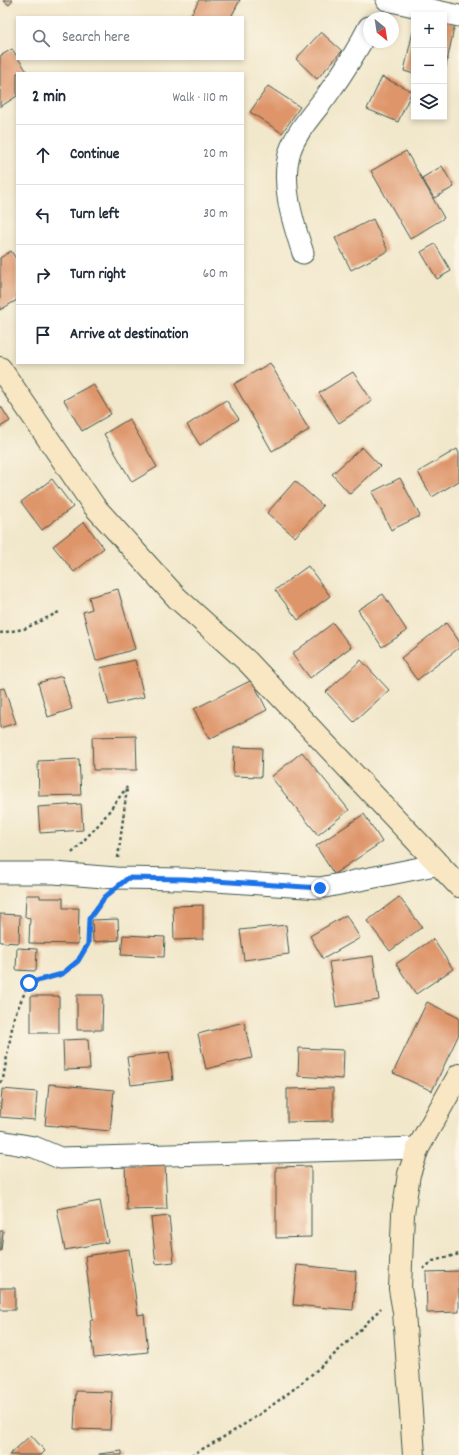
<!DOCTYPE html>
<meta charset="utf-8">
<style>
:root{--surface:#fff;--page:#f6f6f7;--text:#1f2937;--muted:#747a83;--line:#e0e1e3}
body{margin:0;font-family:Dekko,sans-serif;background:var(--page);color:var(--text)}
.controls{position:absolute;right:12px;top:12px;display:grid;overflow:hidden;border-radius:0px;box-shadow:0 2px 6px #0003}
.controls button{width:36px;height:36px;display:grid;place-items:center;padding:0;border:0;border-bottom:1px solid var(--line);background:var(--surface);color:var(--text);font:20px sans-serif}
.compass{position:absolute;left:363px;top:12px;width:36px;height:36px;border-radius:50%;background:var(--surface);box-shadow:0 2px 6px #0003;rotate:150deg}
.stop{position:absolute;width:12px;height:12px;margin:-9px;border:3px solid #1a73e8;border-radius:50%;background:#fff}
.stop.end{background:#1a73e8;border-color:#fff;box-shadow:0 1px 4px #0008}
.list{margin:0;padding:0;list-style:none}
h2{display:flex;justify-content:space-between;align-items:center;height:52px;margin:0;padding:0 16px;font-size:17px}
h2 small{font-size:13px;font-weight:400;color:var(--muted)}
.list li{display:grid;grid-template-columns:26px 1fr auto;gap:12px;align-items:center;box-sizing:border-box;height:60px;padding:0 16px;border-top:1px solid var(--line)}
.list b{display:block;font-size:15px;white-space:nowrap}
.list em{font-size:13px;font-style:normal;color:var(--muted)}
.icon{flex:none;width:22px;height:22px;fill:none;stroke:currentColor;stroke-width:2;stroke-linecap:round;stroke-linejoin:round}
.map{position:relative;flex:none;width:459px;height:1455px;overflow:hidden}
.search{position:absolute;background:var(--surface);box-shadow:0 2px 6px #0003;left:16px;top:16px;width:228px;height:44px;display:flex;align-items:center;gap:10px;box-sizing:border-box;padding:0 14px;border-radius:0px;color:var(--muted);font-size:15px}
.panel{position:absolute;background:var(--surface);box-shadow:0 2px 6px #0003;left:16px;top:72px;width:228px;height:292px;border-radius:0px}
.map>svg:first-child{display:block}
</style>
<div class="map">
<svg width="459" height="1455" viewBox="0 0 459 1455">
<rect width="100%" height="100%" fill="#fcf5e5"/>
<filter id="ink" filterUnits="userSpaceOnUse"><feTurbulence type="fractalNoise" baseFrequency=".025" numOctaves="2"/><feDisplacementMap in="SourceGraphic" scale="8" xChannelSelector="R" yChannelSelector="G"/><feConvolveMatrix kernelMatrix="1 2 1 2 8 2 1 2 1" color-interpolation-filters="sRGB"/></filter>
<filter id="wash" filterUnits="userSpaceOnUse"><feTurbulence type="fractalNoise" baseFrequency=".012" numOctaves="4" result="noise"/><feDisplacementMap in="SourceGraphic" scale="16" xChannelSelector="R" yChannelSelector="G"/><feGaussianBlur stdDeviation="0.9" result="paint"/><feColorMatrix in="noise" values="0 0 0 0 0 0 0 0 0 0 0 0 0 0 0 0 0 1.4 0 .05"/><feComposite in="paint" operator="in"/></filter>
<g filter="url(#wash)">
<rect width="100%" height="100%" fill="#f1e7cb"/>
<g id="blocks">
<path fill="#de956b" d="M3,0h10l-4,5z
M199,0h41l-9,17h-41z
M444,21l11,2 -10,48h-1z
M413,31h1v43l-10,-3z
M321,32l21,19 -25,28 -21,-20z
M12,49l16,24h-11v23l-17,11v-51z
M382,77l30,14 -14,31 -31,-13z
M268,86l32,21 -18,26 -32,-21z
M406,151l38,67 -34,21 -39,-68z
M442,166l12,21 -20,11 -12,-20z
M373,219l15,32 -37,19 -16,-32z
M435,244l16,27 -14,8 -16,-27z
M11,251l6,9v40l-17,10v-52z
M270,363l39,67 -37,21 -38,-67z
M353,372l19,29 -33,22 -20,-30z
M93,384l18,30 -29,17 -18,-31z
M226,400l13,19 -39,26 -13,-20z
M0,405l10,16 -10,6z
M129,419l28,48 -25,15 -28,-48z
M362,447l18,19 -30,28 -18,-20z
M457,449l2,4v28l-27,16 -14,-25z
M400,478l20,38 -29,14 -19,-38z
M52,479l21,28 -31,23 -21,-28z
M295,481l28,25 -28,31 -28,-24z
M84,522l20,26 -30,24 -21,-26z
M308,566l22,30 -32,24 -23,-30z
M118,589l17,60 -39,12 -13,-49 9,-3 -3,-12z
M383,594l24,37 -25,16 -24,-37z
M333,623l18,24 -41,31 -18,-24z
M446,623l13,18v7l-42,32 -16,-22z
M135,660l9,37 -35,8 -9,-37z
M361,660l28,30 -35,32 -28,-30z
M62,676l10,33 -24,8 -10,-34z
M252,680l15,30 -58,29 -15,-30z
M4,688l12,35 -16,5v-39z
M136,736l1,34h-44l-1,-33z
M234,747l28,1 -1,29 -28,-1z
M302,752l47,58 -31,25 -47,-58z
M79,759l2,36 -42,1 -1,-35z
M81,804l2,26 -43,3 -2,-26z
M364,814l18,28 -48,32 -18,-28z
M26,895h14v3h23v10h16l-1,36 -49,-1 1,-25 -5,-1z
M399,897l23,30 -32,24 -23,-30z
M203,905v34l-29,1 -1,-34z
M0,914l20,1 -1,28 -19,-1z
M346,915l14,23 -37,21 -13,-23z
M118,919l1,21 -26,2 -1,-22z
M286,925l3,29 -45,6 -4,-30z
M123,935l42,2 -1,20 -43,-2z
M433,939l20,30 -37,25 -20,-30z
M17,948l20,1 -1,22 -20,-1z
M373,956l6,44 -43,7 -7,-45z
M77,995h26l-1,35h-25z
M31,996h28v37h-28z
M427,1002l32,16v16l-27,57 -39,-18z
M244,1022l8,36 -46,11 -8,-35z
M88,1039l2,30 -26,1 -1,-30z
M299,1048l45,2 -1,29 -45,-3z
M169,1052l4,28 -42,5 -4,-28z
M49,1084l65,6 -4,41 -65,-6z
M333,1088v33l-46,1v-33z
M2,1089l35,3 -2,28 -35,-3z
M165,1164l2,45 -40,1 -2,-44z
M311,1166v71l-35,1v-71z
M100,1201l8,41 -43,8 -8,-41z
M169,1216l5,46 -18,2 -5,-46z
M0,1231h3l-2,20h-1z
M129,1249l9,66 6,-1 4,38 -54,6 -4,-38h3l-8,-64z
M297,1265l59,6 -3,39 -60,-5z
M459,1271v41l-32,1 -1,-41z
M0,1288h15v22h-15z
M76,1391l36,1 -2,38 -36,-1z
M31,1435l14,16 -4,4h-32z
M122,1451v4h-23v-1z"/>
</g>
</g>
<g filter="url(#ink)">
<use href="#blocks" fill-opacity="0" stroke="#3e564b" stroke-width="1"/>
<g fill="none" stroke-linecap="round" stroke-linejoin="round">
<defs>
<path id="street" d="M387,0l72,16
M303,253c-10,-30 -23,-70 -13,-102 7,-21 24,-38 37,-56 16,-22 30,-44 42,-68
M0,873h54l62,5 68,1 136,9 120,-24
M0,1141l34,6 26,11 358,-10"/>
<path id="secondary" d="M0,368l94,138 83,92 71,64 211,224
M414,1455l-10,-143 -4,-23 3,-75 6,-40 9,-26 41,-73"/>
</defs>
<use href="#street" stroke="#3e564b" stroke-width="23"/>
<use href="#secondary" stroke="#3e564b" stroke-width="24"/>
<path stroke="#3e564b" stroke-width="2.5" stroke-dasharray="3 3" stroke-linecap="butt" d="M0,633l24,-4 35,-17
M72,853l29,-31 26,-35
M118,858l9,-70
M0,1083l3,-4 11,-62 15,-34 33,-9 15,-13 11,-17 1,-25 15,-21
M423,1269l10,-8 26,-7
M191,1455c74,-38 134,-87 190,-147"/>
<use href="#street" stroke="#fff" stroke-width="21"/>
<use href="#secondary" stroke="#f9e7c3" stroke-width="22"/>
</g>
</g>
<g fill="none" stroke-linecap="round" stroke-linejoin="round" filter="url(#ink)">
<path stroke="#1a73e8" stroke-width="5" d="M29,983l33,-9 16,-13 10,-17 1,-25 16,-22 23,-19 56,1 136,9"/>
</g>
</svg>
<div class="controls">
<button>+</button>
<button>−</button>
<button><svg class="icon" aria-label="layers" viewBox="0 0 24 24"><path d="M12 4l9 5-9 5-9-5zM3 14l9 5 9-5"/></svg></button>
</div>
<svg class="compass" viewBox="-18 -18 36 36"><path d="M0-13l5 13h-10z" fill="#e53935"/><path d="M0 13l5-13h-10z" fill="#747a83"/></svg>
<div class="stop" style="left:29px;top:983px"></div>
<div class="stop end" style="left:320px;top:888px"></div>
<div class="search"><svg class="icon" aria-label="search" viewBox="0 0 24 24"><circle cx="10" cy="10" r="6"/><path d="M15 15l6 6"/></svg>Search here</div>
<section class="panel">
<h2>2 min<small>Walk · 110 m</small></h2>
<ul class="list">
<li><svg class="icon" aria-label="ahead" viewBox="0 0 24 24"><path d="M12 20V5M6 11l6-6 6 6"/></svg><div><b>Continue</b></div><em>20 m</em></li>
<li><svg class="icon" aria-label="left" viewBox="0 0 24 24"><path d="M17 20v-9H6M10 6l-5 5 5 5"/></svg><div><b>Turn left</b></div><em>30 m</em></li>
<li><svg class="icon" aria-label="right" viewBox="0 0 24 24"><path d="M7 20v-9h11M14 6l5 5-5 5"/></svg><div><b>Turn right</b></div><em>60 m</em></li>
<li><svg class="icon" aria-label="arrive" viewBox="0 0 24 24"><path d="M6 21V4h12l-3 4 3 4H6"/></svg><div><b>Arrive at destination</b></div></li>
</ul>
</section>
</div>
